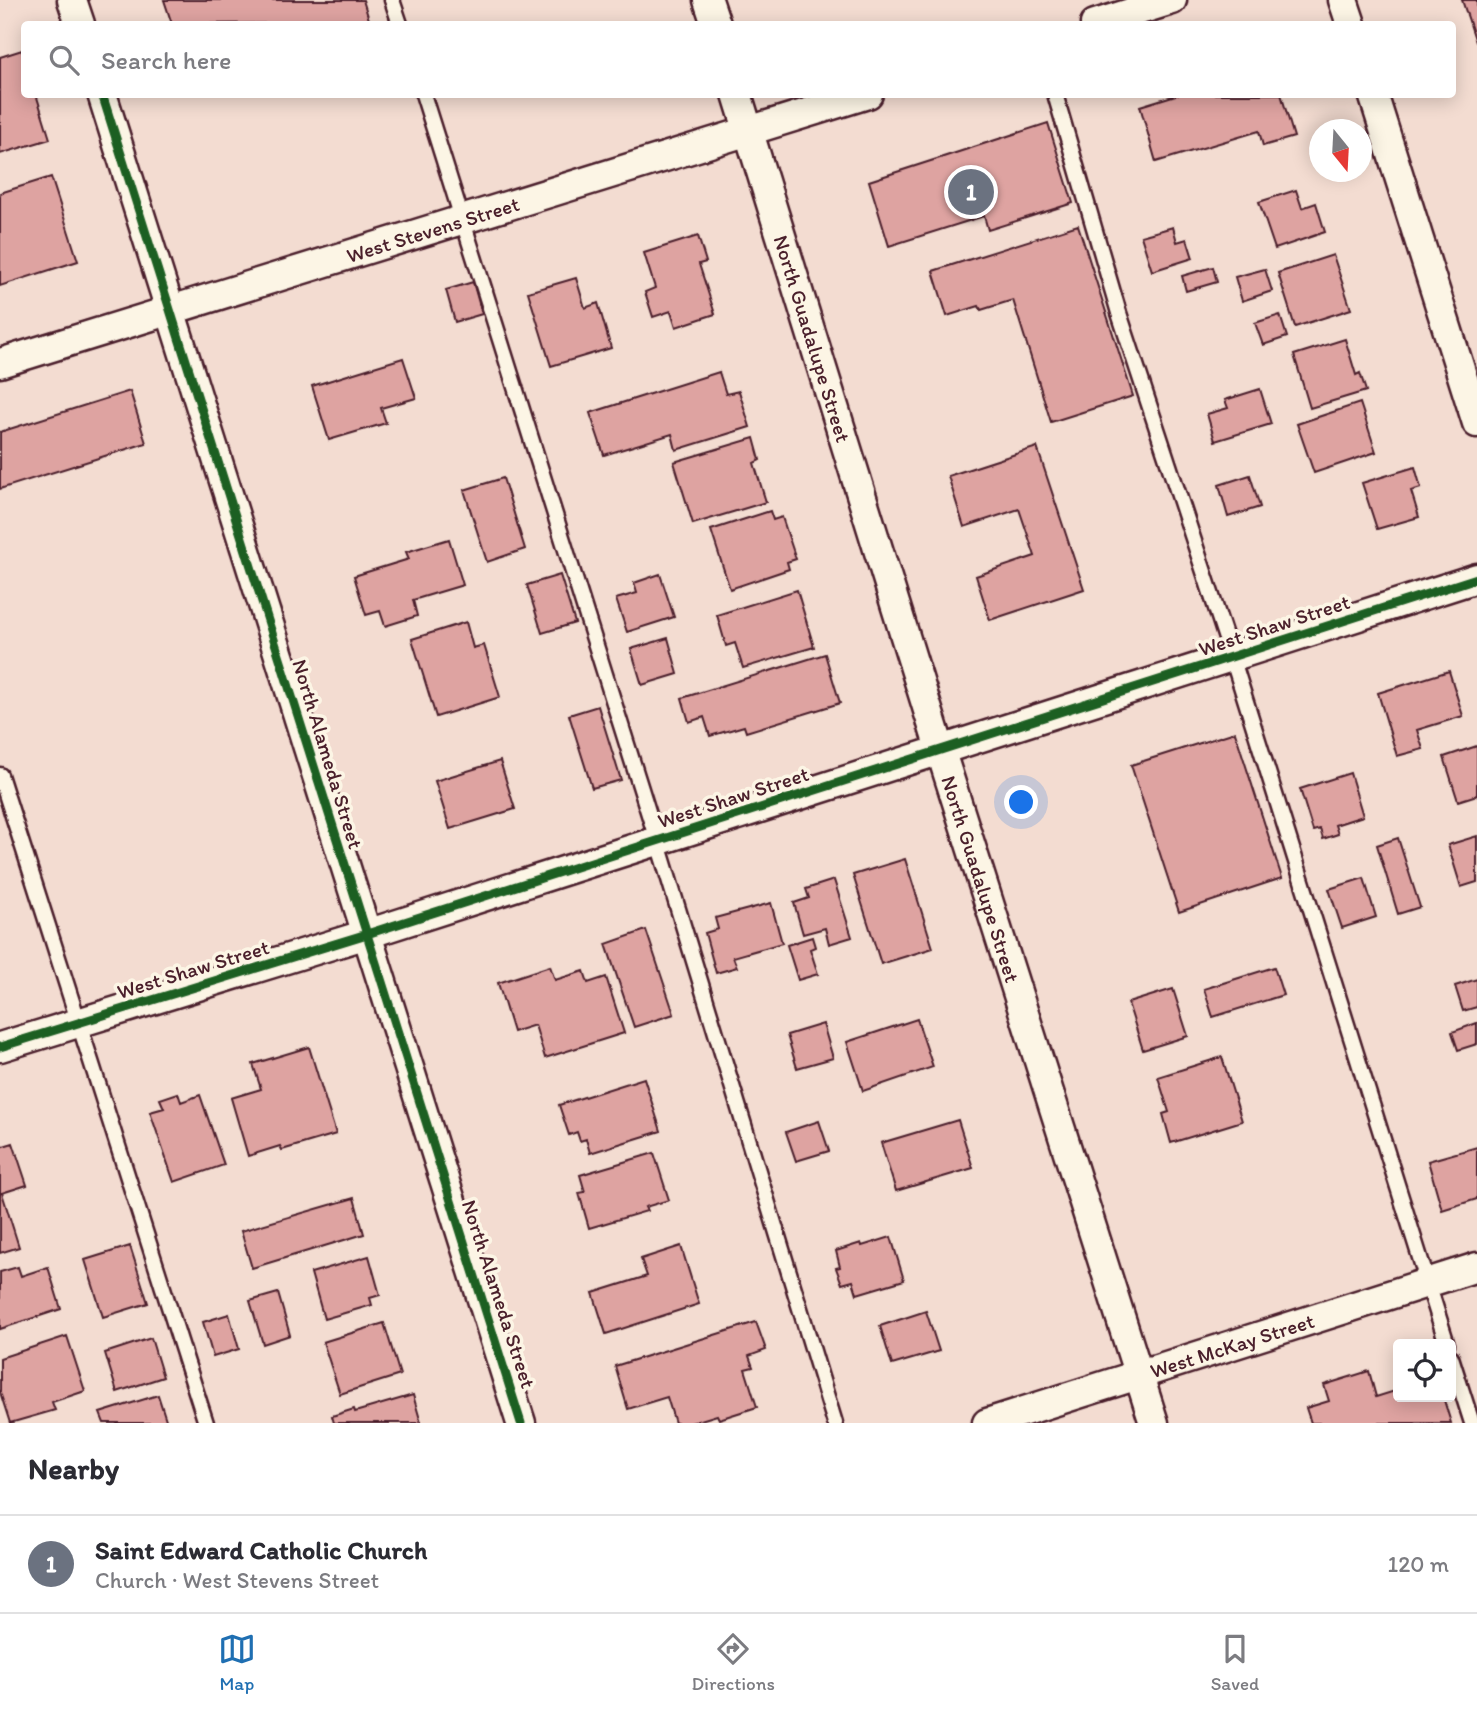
<!DOCTYPE html>
<meta charset="utf-8">
<style>
:root{--surface:#fff;--page:#f2f2f3;--text:#2b2b33;--muted:#7c7c81;--line:#e1e1e2;--accent:#1f6fb2}
body{margin:0;font-family:Itim,sans-serif;background:var(--page);color:var(--text)}
.controls{position:absolute;right:21px;bottom:21px;display:grid;overflow:hidden;border-radius:7px;box-shadow:0 4px 18px #0003}
.controls button{width:63px;height:63px;display:grid;place-items:center;padding:0;border:0;border-bottom:2px solid var(--line);background:var(--surface);color:var(--text);font:35px sans-serif}
.compass{position:absolute;left:1309px;top:119px;width:63px;height:63px;border-radius:50%;background:var(--surface);box-shadow:0 4px 18px #0003;rotate:162deg}
.you{position:absolute;left:1022px;top:803px;width:24px;height:24px;margin:-18px;border:5px solid #fff;border-radius:50%;background:#1a73e8;box-shadow:0 0 0 10px #1a73e833}
.badge{display:grid;place-items:center;width:46px;height:46px;border-radius:50%;background:var(--accent);color:#fff;font-size:23px;font-weight:700}
.pin{position:absolute;translate:-50% -50%;border:4px solid #fff;box-shadow:0 2px 7px #0006}
.list{margin:0;padding:0;list-style:none}
h2{display:flex;justify-content:space-between;align-items:center;height:91px;margin:0;padding:0 28px;font-size:30px}
h2 small{font-size:23px;font-weight:400;color:var(--muted)}
.list li{display:grid;grid-template-columns:46px 1fr auto;gap:21px;align-items:center;box-sizing:border-box;height:98px;padding:0 28px;border-top:2px solid var(--line)}
.list b{display:block;font-size:26px;white-space:nowrap}
.list p{margin:0;font-size:23px;white-space:nowrap;color:var(--muted)}
.list em{font-size:23px;font-style:normal;color:var(--muted)}
.icon{flex:none;width:38px;height:38px;fill:none;stroke:currentColor;stroke-width:2;stroke-linecap:round;stroke-linejoin:round}
.map{position:relative;flex:none;width:1477px;height:1423px;overflow:hidden}
.search{position:absolute;background:var(--surface);box-shadow:0 4px 18px #0003;left:21px;right:21px;top:21px;height:77px;display:flex;align-items:center;gap:18px;box-sizing:border-box;padding:0 24px;border-radius:7px;color:var(--muted);font-size:26px}
.sheet{height:189px;background:var(--surface)}
nav{display:flex;justify-content:space-around;align-items:center;box-sizing:border-box;height:98px;border-top:2px solid var(--line);background:var(--surface);font-size:19px;color:var(--muted)}
nav a{display:grid;justify-items:center;gap:4px}
nav .on{color:var(--accent)}
.map>svg:first-child{display:block}
</style>
<div class="map">
<svg width="1477" height="1423" viewBox="0 0 1477 1423">
<rect width="100%" height="100%" fill="#f3dcd1"/>
<filter id="ink" filterUnits="userSpaceOnUse"><feTurbulence type="fractalNoise" baseFrequency=".0143" numOctaves="2"/><feDisplacementMap in="SourceGraphic" scale="14" xChannelSelector="R" yChannelSelector="G"/><feConvolveMatrix kernelMatrix="1 2 1 2 8 2 1 2 1" color-interpolation-filters="sRGB"/></filter>
<g filter="url(#ink)">
<path fill="#dea3a1" stroke="#4a1f2b" stroke-width="2" d="M164,0h199l7,23 -198,1z
M1462,0h15v42h-1z
M22,50l2,8v36h12l14,45 -50,15v-97z
M1179,94h102l13,43 -31,9 -4,-15 -103,31 -16,-56z
M1048,123l25,80 -85,27 -4,-14 -95,30 -20,-65z
M51,177l27,84 -78,25v-93z
M1296,190l6,18 14,-5 9,29 -50,17 -16,-47z
M1078,225l55,171 -82,26 -38,-122 -32,10 -2,-4 -32,10 -14,-45z
M1173,227l4,15 10,-3 6,19 -41,13 -11,-35z
M698,236l8,26 -7,2 16,50 -39,13 -5,-16 -18,6 -8,-25 10,-4 -11,-35z
M1333,255l18,54 -56,18 -17,-54z
M1213,267l4,15 -31,9 -4,-15z
M1265,269l7,22 -30,10 -7,-24z
M576,278l9,30 13,-5 13,45 -60,18 -23,-74z
M473,282l9,32 -27,8 -9,-32z
M1280,315l7,22 -24,8 -8,-22z
M1345,339l11,36 4,-2 6,18 -56,17 -16,-53z
M403,358l13,40 -35,10 5,15 -57,17 -17,-54z
M719,372l7,22 13,-3 11,36 -74,23 -4,-16 -68,21 -14,-42z
M1260,389l11,35 -56,17 -8,-27 21,-6 -3,-8z
M130,391l16,52 -146,46v-57z
M1360,403l16,49 -62,21 -17,-49z
M754,438l6,22 -6,3 12,39 -73,22 -19,-62z
M1037,447l47,142 -94,31 -14,-44 59,-20 -16,-47 -55,18 -16,-51z
M1415,467l6,21 -10,3 8,26 -42,12 -15,-46z
M1250,475l10,32 -32,10 -9,-32z
M503,478l22,71 -38,13 -23,-72z
M770,511l3,9 9,-3 14,42 -9,3 2,7 -59,20 -19,-59z
M449,539l14,46 -50,15 4,16 -32,10 -5,-15 -14,4 -12,-39 55,-17 -3,-7z
M660,574l14,43 -47,15 -11,-33 21,-6 -3,-10z
M560,575l15,48 -33,10 -15,-48z
M797,590l17,57 -71,21 -8,-25 -9,3 -9,-31z
M466,622l7,26 11,-3 16,52 -64,20 -24,-78z
M668,638l10,36 -36,11 -11,-36z
M825,654l15,49 -94,29 -2,-6 -34,10 -6,-19 -15,5 -7,-24z
M1449,671l14,45 -46,14 6,19 -26,7 -19,-63z
M598,706l23,74 -29,8 -23,-73z
M1235,732l47,146 -103,34 -48,-147z
M1477,746v49l-19,6 -14,-44z
M500,761l15,48 -65,20 -15,-48z
M1350,773l13,43 -28,9 3,9 -15,5 -3,-10 -7,2 -13,-42z
M1477,836v46l-16,5 -13,-42z
M1398,838l22,69 -22,7 -21,-69z
M905,859l28,89 -52,16 -28,-89z
M1364,878l12,39 -34,11 -13,-39z
M834,880l18,57 -23,7 -4,-16 -22,6 -9,-31 15,-5 -3,-9z
M771,903l11,40 -49,14 4,10 -21,6 -11,-40 13,-4 -3,-11z
M646,930l28,84 -40,13 -28,-83z
M812,937l3,10 -5,2 8,25 -20,6 -11,-35z
M550,966l5,14 29,-9 4,12 18,-6 18,56 -79,25 -10,-33 -22,7 -15,-49z
M1274,967l9,28 -70,22 -9,-28z
M1477,979v28l-14,4 -8,-25z
M1173,989l15,47 -45,14 -15,-47z
M917,1019l16,48 -70,24 -16,-49z
M1477,1023v21l-19,6 -6,-18z
M823,1024l10,34 -36,10 -10,-33z
M309,1047l27,87 -54,16 -2,-4 -32,10 -17,-58 30,-9 -8,-25z
M1222,1057l20,64 -71,22 -8,-29 6,-2 -11,-35z
M644,1078l17,53 -71,22 -4,-14 -6,2 -3,-9 -8,3 -10,-30z
M178,1093l3,9 19,-7 24,70 -50,17 -24,-70 14,-4 -4,-9z
M958,1120l15,48 -77,23 -15,-48z
M819,1121l10,30 -33,10 -10,-29z
M13,1143l14,42 -25,8 17,54 -19,6v-106z
M1477,1147v52l-35,11 -14,-49z
M654,1153l15,47 -24,7 2,4 -58,17 -10,-35 6,-1 -5,-17z
M354,1198l10,36 -112,34 -11,-37z
M891,1237l13,43 -47,14 -4,-13 -11,3 -6,-16 4,-1 -4,-16 25,-8 1,3z
M130,1246l18,57 -45,14 -18,-57z
M681,1246l18,58 -93,30 -13,-41 54,-17 -6,-17z
M369,1256l11,39 -10,3 2,7 -48,14 -13,-46z
M18,1267l3,9 27,-9 13,42 -61,20v-57z
M278,1293l12,42 -27,9 -13,-43z
M926,1311l13,40 -47,14 -12,-39z
M229,1314l10,35 -26,8 -10,-35z
M756,1322l10,28 -17,6 4,11 -8,2 12,38 -38,12 -2,-4 -26,8h-16l-8,-26 -39,12 -13,-43z
M384,1323l16,52 -60,19 -17,-52z
M67,1336l18,55 -33,11 3,8 -45,13 -10,-31v-34z
M151,1338l12,39 -46,15 -12,-39z
M1369,1371l7,26 22,-7v7h45l8,26h-140l-5,-15 23,-7 -5,-16z
M158,1395l9,28h-63l-4,-10z
M413,1395l8,28h-87l-2,-7 22,-7 1,3z"/>
<g fill="none" stroke-linecap="round" stroke-linejoin="round">
<defs>
<path id="lane" d="M392,0l8,24
M423,94l234,746 178,583
M1055,94l64,219 113,344 215,687
M0,775l206,648
M1451,1357l21,66"/>
<g id="street">
<path d="M72,0l8,24"/>
<path d="M708,0l8,24"/>
<path d="M1343,0l8,24"/>
<path d="M1095,24l77,-24"/>
<path d="M102,94l419,1329"/>
<path id="s1" d="M737,94l203,655 214,674"/>
<path d="M1373,94l104,329"/>
<path id="s2" d="M0,363l868,-269"/>
<path d="M0,1047l367,-113 1110,-356"/>
<path id="s3" d="M987,1423l490,-156"/>
</g>
</defs>
<use href="#lane" stroke="#4a1f2b" stroke-width="19"/>
<use href="#street" stroke="#4a1f2b" stroke-width="33"/>
<use href="#lane" stroke="#fcf5e5" stroke-width="14"/>
<use href="#street" stroke="#fcf5e5" stroke-width="28"/>
<defs>
<path id="cycleway" d="M102,94l419,1329
M0,1047l367,-113 1110,-356"/>
</defs>
<use href="#cycleway" stroke="#fcf5e5" stroke-width="13"/>
<use href="#cycleway" stroke="#1b5e20" stroke-width="9"/>
</g>
</g>
<g text-anchor="middle" dominant-baseline="central" stroke-width="7" stroke-linejoin="round" paint-order="stroke">
<g font-size="21" fill="#4a1f2b" stroke="#fcf5e5">
<text stroke="none"><textPath href="#s2" startOffset="453">West Stevens Street</textPath></text>
<text stroke="none"><textPath href="#s1" startOffset="256">North Guadalupe Street</textPath></text>
<text transform="translate(1274 625) rotate(-18)">West Shaw Street</text>
<text transform="translate(328 754) rotate(73)">North Alameda Street</text>
<text transform="translate(733 797) rotate(-18)">West Shaw Street</text>
<text stroke="none"><textPath href="#s1" startOffset="822">North Guadalupe Street</textPath></text>
<text transform="translate(193 969) rotate(-17)">West Shaw Street</text>
<text transform="translate(499 1294) rotate(72)">North Alameda Street</text>
<text stroke="none"><textPath href="#s3" startOffset="257">West McKay Street</textPath></text>
</g>
</g>
</svg>
<div class="controls">
<button><svg class="icon" aria-label="locate" viewBox="0 0 24 24"><circle cx="12" cy="12" r="6"/><path d="M12 2v4M12 18v4M2 12h4M18 12h4"/></svg></button>
</div>
<svg class="compass" viewBox="-18 -18 36 36"><path d="M0-13l5 13h-10z" fill="#e53935"/><path d="M0 13l5-13h-10z" fill="#7c7c81"/></svg>
<div class="you"></div>
<div class="pin badge" style="left:971px;top:192px;background:#6b7280">1</div>
<div class="search"><svg class="icon" aria-label="search" viewBox="0 0 24 24"><circle cx="10" cy="10" r="6"/><path d="M15 15l6 6"/></svg>Search here</div>
</div>
<section class="sheet">
<h2>Nearby<small></small></h2>
<ul class="list">
<li><span class="badge" style="background:#6b7280">1</span><div><b>Saint Edward Catholic Church</b><p>Church · West Stevens Street</p></div><em>120 m</em></li>
</ul>
</section>
<nav>
<a class="on"><svg class="icon" aria-label="map" viewBox="0 0 24 24"><path d="M3 6l6-2 6 2 6-2v14l-6 2-6-2-6 2zM9 4v14M15 6v14"/></svg>Map</a>
<a><svg class="icon" aria-label="directions" viewBox="0 0 24 24"><path d="M12 3l9 9-9 9-9-9zM9 14v-3h6M13 9l2 2-2 2"/></svg>Directions</a>
<a><svg class="icon" aria-label="saved" viewBox="0 0 24 24"><path d="M7 4h10v16l-5-4-5 4z"/></svg>Saved</a>
</nav>
